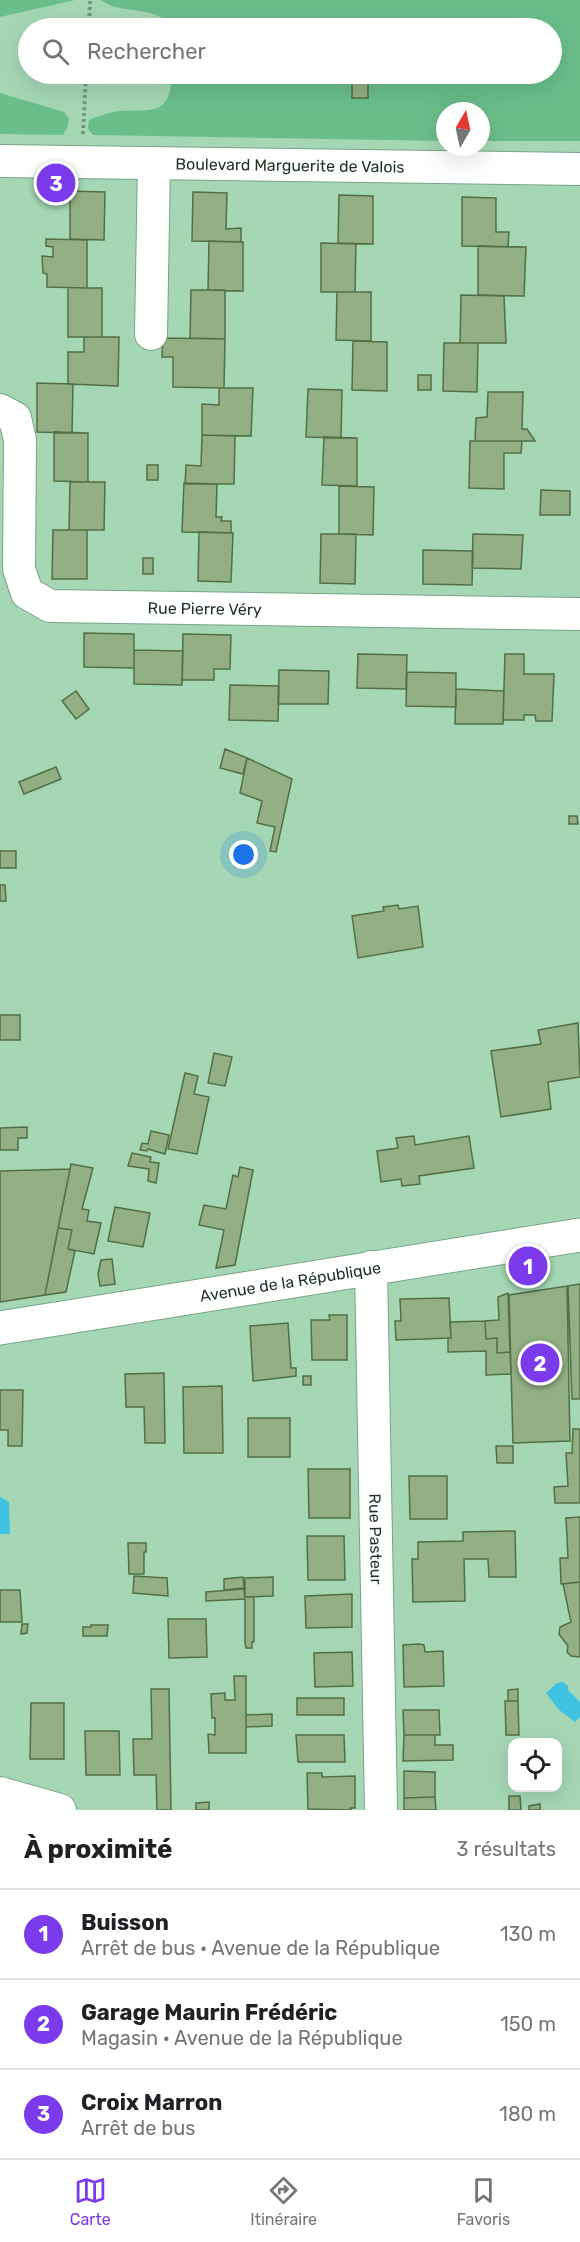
<!DOCTYPE html>
<html lang="fr">
<meta charset="utf-8">
<style>
:root{--surface:#fff;--page:#f6f6f6;--text:#202124;--muted:#757577;--line:#e0e0e0;--accent:#7c3aed}
body{margin:0;font-family:Rubik,sans-serif;background:var(--page);color:var(--text)}
.controls{position:absolute;right:18px;bottom:18px;display:grid;overflow:hidden;border-radius:12px;box-shadow:0 6px 24px #0002}
.controls button{width:54px;height:54px;display:grid;place-items:center;padding:0;border:0;border-bottom:2px solid var(--line);background:var(--surface);color:var(--text);font:30px sans-serif}
.compass{position:absolute;left:436px;top:102px;width:54px;height:54px;border-radius:50%;background:var(--surface);box-shadow:0 6px 24px #0002;rotate:9deg}
.you{position:absolute;left:244px;top:855px;width:21px;height:21px;margin:-15px;border:4px solid #fff;border-radius:50%;background:#1a73e8;box-shadow:0 0 0 9px #1a73e833}
.badge{display:grid;place-items:center;width:39px;height:39px;border-radius:50%;background:var(--accent);color:#fff;font-size:20px;font-weight:700}
.pin{position:absolute;translate:-50% -50%;border:3px solid #fff;box-shadow:0 2px 6px #0006}
.list{margin:0;padding:0;list-style:none}
h2{display:flex;justify-content:space-between;align-items:center;height:78px;margin:0;padding:0 24px;font-size:26px}
h2 small{font-size:20px;font-weight:400;color:var(--muted)}
.list li{display:grid;grid-template-columns:39px 1fr auto;gap:18px;align-items:center;box-sizing:border-box;height:90px;padding:0 24px;border-top:2px solid var(--line)}
.list b{display:block;font-size:22px;white-space:nowrap}
.list p{margin:0;font-size:20px;white-space:nowrap;color:var(--muted)}
.list em{font-size:20px;font-style:normal;color:var(--muted)}
.icon{flex:none;width:33px;height:33px;fill:none;stroke:currentColor;stroke-width:2;stroke-linecap:round;stroke-linejoin:round}
.map{position:relative;flex:none;width:580px;height:1810px;overflow:hidden}
.search{position:absolute;background:var(--surface);box-shadow:0 6px 24px #0002;left:18px;right:18px;top:18px;height:66px;display:flex;align-items:center;gap:15px;box-sizing:border-box;padding:0 21px;border-radius:33px;color:var(--muted);font-size:22px}
.sheet{height:348px;background:var(--surface)}
nav{display:flex;justify-content:space-around;align-items:center;box-sizing:border-box;height:84px;border-top:2px solid var(--line);background:var(--surface);font-size:16px;color:var(--muted)}
nav a{display:grid;justify-items:center;gap:3px}
nav .on{color:var(--accent)}
.map>svg:first-child{display:block}
</style>
<div class="map">
<svg width="580" height="1810" viewBox="0 0 580 1810">
<rect width="100%" height="100%" fill="#a5d7b5"/>
<path fill="#6abe8a" d="M0,0h75l-75,17z
M101,0h479v141h-99v-30h-36v30l-352,-6 -5,-6 1,-9c10,-4 20,-8 32,-9 31,-2 49,6 51,-37h380v-46h-380c-16,-25 -51,-12 -71,-28z
M0,93l64,19 5,7 -2,9 -4,7 -63,-1z"/>
<path fill="#40c3e0" d="M0,1497l9,5 1,32h-10z
M563,1682l5,4v4l12,12v15l-5,5 -16,-12 -13,-17 11,-10z"/>
<path fill="#92b083" stroke="#536f45" stroke-width="1.5" d="M352,75h16v23h-16z
M70,191l35,1 -1,48 -34,-1z
M193,192l34,1 -1,36 15,-1v14l-49,-1z
M339,195l34,1v48l-35,-1z
M462,197l34,1v34h13l-1,15 -46,-1z
M46,239l41,1v48l-40,-1v-13l-4,-1 -1,-17 11,1v-10l-7,-1z
M209,241l34,1v49l-35,-1z
M321,243l35,1 -1,48h-34z
M478,246l48,1 -2,49 -46,-1z
M68,288h34v49h-34z
M191,290h34v49l-35,-1z
M337,292h34v49l-35,-1z
M461,295l43,1 2,47h-46z
M84,337h35l-1,49 -50,-2v-32h16z
M163,338l62,1 -1,49 -51,-1v-30h-11z
M353,341l34,1v49l-35,-1z
M444,343h34l-1,49 -34,-1z
M418,375h13v15h-13z
M37,383l36,1 -1,49 -35,-1z
M219,388h34l-2,48 -49,-1v-31l17,1z
M308,389l34,1 -1,48 -35,-1z
M488,392h35l-1,37h5l8,12h-60l1,-23 11,-1z
M54,432l34,1v49l-34,-1z
M202,435l33,1 -1,48h-49l1,-19 15,1z
M324,437l33,1v48l-35,-1z
M470,441h52l-1,12h-17v36l-35,-1z
M147,465h11v15h-11z
M70,482h35l-1,48h-35z
M184,483l33,1 -1,33h6l-1,4h10v12l-49,-1z
M339,486l35,1 -1,48 -34,-1z
M541,490l29,1v24h-30z
M53,530h34v49h-35z
M199,532l34,1 -2,49 -33,-1z
M321,534h35l-1,50 -35,-1z
M473,534l50,1 -2,34 -49,-1z
M423,550l50,1 -1,34 -49,-1z
M143,558h10v16h-10z
M84,633l50,1v34l-50,-1z
M183,634l48,1 -1,34h-16v11h-32z
M134,650l49,1 -1,34 -48,-1z
M358,654l49,1 -1,34 -49,-1z
M505,654h19v20h30l-2,47h-16l-1,-6h-11v5h-21z
M279,670l50,1 -1,33h-50z
M407,672l49,1v34l-50,-1z
M230,685l49,1 -1,35 -49,-1z
M456,689l48,2 -1,33h-48z
M76,691l13,18 -13,10 -14,-18z
M225,749l22,9 -4,16 -23,-6z
M247,758l45,21 -16,73 -6,-1 5,-24 -18,-4 5,-22 -22,-8z
M56,767l5,12 -37,15 -5,-12z
M569,816h8l1,8h-9z
M0,851h16v17h-16z
M0,885h5l1,16h-6z
M398,905l1,4 19,-3 5,41 -65,11 -6,-42 32,-5 -1,-4z
M0,1015h20v25h-20z
M578,1023l2,54 -32,5 3,27 -50,8 -10,-66 50,-7 -3,-14z
M214,1053l18,4 -7,29 -17,-3z
M185,1073l13,3 -4,18 15,3 -12,57 -29,-5z
M27,1127v11h-9v12h-18v-22z
M151,1131l18,4 -4,19 -17,-5 -1,2 -7,-1 2,-7 6,1z
M414,1136l1,9 54,-9 5,32 -55,8 1,8 -18,2 -1,-7 -20,3 -4,-31 21,-3 -2,-10z
M132,1153l19,4 -1,5 9,1 -3,20 -8,-2 1,-12 -21,-3z
M71,1164l22,4 -11,41 7,1 -2,11 14,2 -7,31 -26,-5 4,-19 -14,-2z
M240,1167l13,3 -18,95 -19,3 8,-38 -25,-5 5,-20 22,4 7,-34 5,2z
M70,1169l-25,126 -45,7v-131z
M115,1207l35,6 -7,34 -35,-6z
M58,1228l14,2 -4,19 7,2 -9,41 -21,3z
M112,1259l3,25 -15,2 -2,-12 3,-14z
M580,1284v115h-8l-4,-113z
M567,1286l3,155 -57,2 -4,-148z
M508,1293l2,59 -13,1v-15l-11,1 -1,-18 14,-1 -1,-23z
M449,1298l2,40 -55,2 -1,-19h6l-1,-22z
M329,1315h18v45h-35l-1,-40h19z
M485,1321l1,18 11,-1v15l13,-1 1,22 -25,1v-24l-38,1v-14h3l-1,-16z
M288,1323l3,45h5v8l-43,5 -3,-55z
M164,1373l1,70h-20l-1,-36h-18l-1,-33z
M303,1376h8v9h-8z
M222,1386l1,67h-39l-1,-66z
M0,1390h23l-1,56h-14v-16h-8z
M248,1418h42v39h-42z
M573,1429h7v74h-25l-1,-16 14,-1 -2,-33h6z
M496,1446h17v17h-16z
M308,1469h42v49h-41z
M409,1476h38v43h-37z
M580,1517v65l-19,2 -1,-26h8l-2,-40z
M515,1531l1,46h-27l-1,-18h-24l1,42 -52,1 -1,-43h6v-17l45,-1v-9z
M307,1536h37l1,44h-37z
M128,1543h18v9h-2v22h-15z
M134,1576l33,2 1,18 -35,-3z
M243,1577l1,11 -20,2v-11z
M273,1577v19l-28,1v-19z
M580,1582v75l-9,-1 -4,-4 1,-6 -9,-12 1,-7 11,-5 -8,-38z
M244,1589l1,10 -39,2v-9z
M0,1590h20l2,32h-22z
M352,1594v33l-46,1 -1,-32z
M245,1597h9v45h-2v6h-6l-1,-6z
M168,1619h38l1,38 -38,1z
M22,1624h6l-1,9 -6,1z
M91,1625h17l-1,11h-24v-9h8z
M419,1644l5,1 1,7 18,-1 1,35 -40,1 -1,-42z
M352,1652l1,34 -38,1 -1,-34z
M234,1676h12v77h-37l-1,-19 7,1v-17h-3l-1,-24 14,-1v7h10z
M151,1689h18l2,121h-14l-1,-35h-22l-1,-36h19z
M518,1689v12h-10v-11z
M297,1698h47v17h-47z
M505,1701h13l1,34h-13z
M31,1703h33v56h-34z
M403,1710h36l1,25h-36z
M272,1714v12l-26,1v-12z
M85,1731h34l1,44h-34z
M296,1735h48l1,27h-47z
M404,1735h31v10h18v15l-50,1z
M404,1771l31,1v25l-31,1z
M307,1773h15v4l33,-1v32h-5l1,2 -43,-1z
M509,1796h11l1,14h-12z
M435,1797l1,13h-32v-12z
M209,1802v8h-13v-7z
M540,1804v6h-11v-4z"/>
<g fill="none" stroke-linecap="round" stroke-linejoin="round">
<defs>
<g id="minor">
<path id="s1" d="M0,161l580,8"/>
<path d="M151,334l3,-171"/>
<path id="s2" d="M0,410l15,8 5,22 -1,129 8,24 23,13 530,8"/>
<path id="s3" d="M371,1267l10,543"/>
<path d="M0,1793l60,17"/>
</g>
<g id="major">
<path id="s4" d="M0,1328l580,-93"/>
</g>
</defs>
<use href="#minor" stroke="#75a686" stroke-width="34"/>
<use href="#major" stroke="#75a686" stroke-width="35"/>
<path stroke="#73997f" stroke-width="4" stroke-dasharray="3 3" stroke-linecap="butt" d="M89,28l1,-28
M83,134l3,-60"/>
<use href="#minor" stroke="#fff" stroke-width="32"/>
<use href="#major" stroke="#fff" stroke-width="33"/>
</g>
<g text-anchor="middle" dominant-baseline="central" stroke-width="6" stroke-linejoin="round" paint-order="stroke">
<g font-size="16" fill="#1e3225" stroke="#b1e4c2">
<text stroke="none"><textPath href="#s1" startOffset="290">Boulevard Marguerite de Valois</textPath></text>
<text stroke="none"><textPath href="#s2" startOffset="375">Rue Pierre Véry</textPath></text>
<text stroke="none"><textPath href="#s4" startOffset="294">Avenue de la République</textPath></text>
<text stroke="none"><textPath href="#s3" startOffset="272">Rue Pasteur</textPath></text>
</g>
</g>
</svg>
<div class="controls">
<button><svg class="icon" aria-label="locate" viewBox="0 0 24 24"><circle cx="12" cy="12" r="6"/><path d="M12 2v4M12 18v4M2 12h4M18 12h4"/></svg></button>
</div>
<svg class="compass" viewBox="-18 -18 36 36"><path d="M0-13l5 13h-10z" fill="#e53935"/><path d="M0 13l5-13h-10z" fill="#757577"/></svg>
<div class="you"></div>
<div class="pin badge" style="left:528px;top:1266px">1</div>
<div class="pin badge" style="left:540px;top:1363px">2</div>
<div class="pin badge" style="left:56px;top:183px">3</div>
<div class="search"><svg class="icon" aria-label="search" viewBox="0 0 24 24"><circle cx="10" cy="10" r="6"/><path d="M15 15l6 6"/></svg>Rechercher</div>
</div>
<section class="sheet">
<h2>À proximité<small>3 résultats</small></h2>
<ul class="list">
<li><span class="badge">1</span><div><b>Buisson</b><p>Arrêt de bus · Avenue de la République</p></div><em>130 m</em></li>
<li><span class="badge">2</span><div><b>Garage Maurin Frédéric</b><p>Magasin · Avenue de la République</p></div><em>150 m</em></li>
<li><span class="badge">3</span><div><b>Croix Marron</b><p>Arrêt de bus</p></div><em>180 m</em></li>
</ul>
</section>
<nav>
<a class="on"><svg class="icon" aria-label="map" viewBox="0 0 24 24"><path d="M3 6l6-2 6 2 6-2v14l-6 2-6-2-6 2zM9 4v14M15 6v14"/></svg>Carte</a>
<a><svg class="icon" aria-label="directions" viewBox="0 0 24 24"><path d="M12 3l9 9-9 9-9-9zM9 14v-3h6M13 9l2 2-2 2"/></svg>Itinéraire</a>
<a><svg class="icon" aria-label="saved" viewBox="0 0 24 24"><path d="M7 4h10v16l-5-4-5 4z"/></svg>Favoris</a>
</nav>
